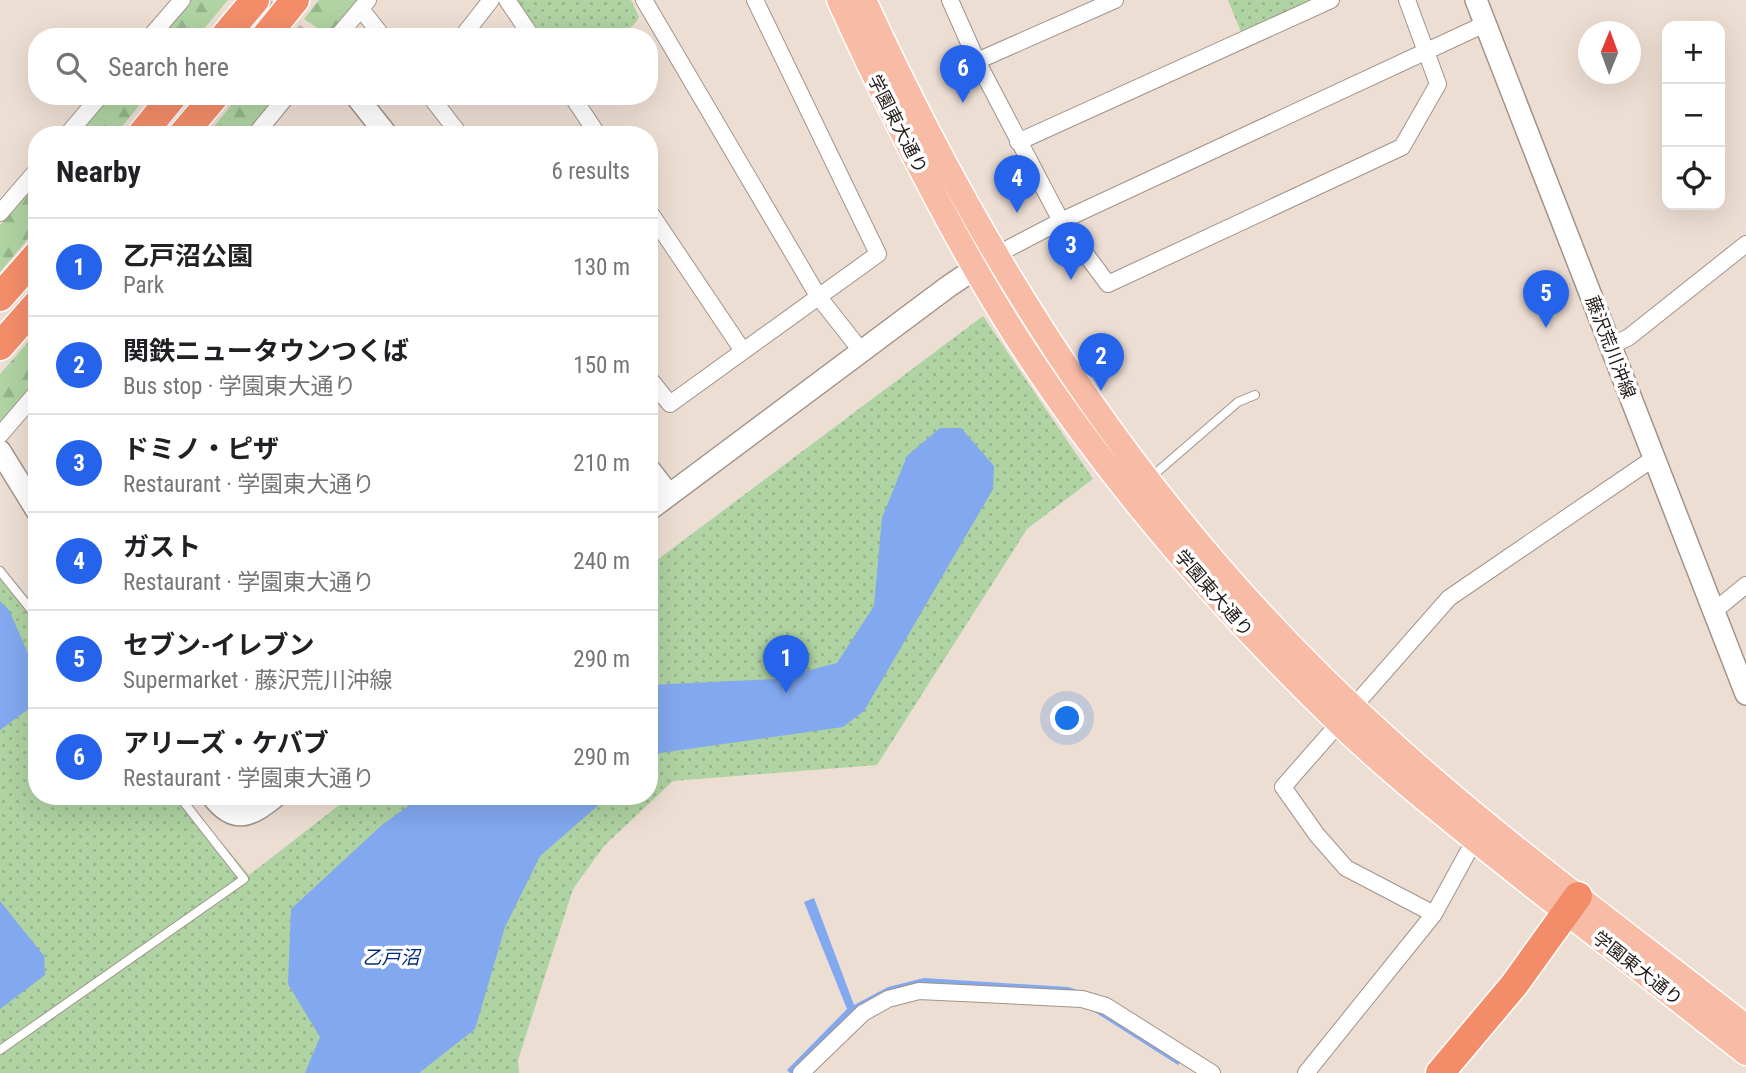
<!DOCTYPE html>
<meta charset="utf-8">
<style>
:root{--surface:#fff;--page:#f6f6f6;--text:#202124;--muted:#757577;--line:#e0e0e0;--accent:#2563eb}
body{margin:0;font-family:"Roboto Condensed","Noto Sans JP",sans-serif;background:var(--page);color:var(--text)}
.controls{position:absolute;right:21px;top:21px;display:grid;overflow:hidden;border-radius:14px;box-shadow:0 7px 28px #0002}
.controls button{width:63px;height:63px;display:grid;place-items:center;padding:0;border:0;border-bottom:2px solid var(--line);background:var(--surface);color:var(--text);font:35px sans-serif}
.compass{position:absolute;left:1578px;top:21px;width:63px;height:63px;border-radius:50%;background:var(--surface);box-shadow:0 7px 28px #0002;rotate:1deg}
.you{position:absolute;left:1068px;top:719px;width:24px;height:24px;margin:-18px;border:5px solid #fff;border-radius:50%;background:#1a73e8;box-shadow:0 0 0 10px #1a73e833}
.badge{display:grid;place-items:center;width:46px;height:46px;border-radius:50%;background:var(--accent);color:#fff;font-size:23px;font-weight:700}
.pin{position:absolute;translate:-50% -58px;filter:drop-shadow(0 2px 4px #0008)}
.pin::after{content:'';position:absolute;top:37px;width:24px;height:21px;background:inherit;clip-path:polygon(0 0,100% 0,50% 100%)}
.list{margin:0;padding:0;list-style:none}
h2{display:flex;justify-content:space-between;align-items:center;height:91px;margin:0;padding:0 28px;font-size:30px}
h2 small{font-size:23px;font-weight:400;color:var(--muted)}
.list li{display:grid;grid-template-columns:46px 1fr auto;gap:21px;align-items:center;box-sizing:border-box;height:98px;padding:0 28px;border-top:2px solid var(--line)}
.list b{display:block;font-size:26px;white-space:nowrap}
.list p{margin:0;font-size:23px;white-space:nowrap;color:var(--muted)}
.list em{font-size:23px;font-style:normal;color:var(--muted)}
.icon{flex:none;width:38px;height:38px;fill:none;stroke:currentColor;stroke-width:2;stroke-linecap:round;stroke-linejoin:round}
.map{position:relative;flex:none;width:1746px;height:1073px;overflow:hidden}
.search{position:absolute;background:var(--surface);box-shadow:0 7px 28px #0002;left:28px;top:28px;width:630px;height:77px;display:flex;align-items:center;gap:18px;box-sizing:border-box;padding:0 24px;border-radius:28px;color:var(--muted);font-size:26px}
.panel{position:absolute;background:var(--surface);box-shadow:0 7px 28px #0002;left:28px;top:126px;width:630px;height:679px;border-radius:28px}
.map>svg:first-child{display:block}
</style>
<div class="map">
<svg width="1746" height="1073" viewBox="0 0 1746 1073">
<defs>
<pattern id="forest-firs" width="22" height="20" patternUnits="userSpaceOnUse" patternTransform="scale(1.75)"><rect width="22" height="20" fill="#afd3a2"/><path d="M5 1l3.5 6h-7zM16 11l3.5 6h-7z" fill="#96b58b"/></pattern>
<pattern id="park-dots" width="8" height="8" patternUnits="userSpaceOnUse" patternTransform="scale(1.75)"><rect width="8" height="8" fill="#afd3a2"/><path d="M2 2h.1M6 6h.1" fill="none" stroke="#96b58b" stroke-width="1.8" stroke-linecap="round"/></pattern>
</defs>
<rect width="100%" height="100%" fill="#edded3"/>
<path fill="url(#forest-firs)" d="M191,0h37l-31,37h-37z
M319,0h42l-24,29 -15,2 -18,-12z
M110,96h37l-32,39h-38z
M239,96h40l-32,39h-40z
M37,183v45l-37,44v-47z
M37,332v49l-37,43v-50z"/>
<path fill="url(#park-dots)" d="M512,0h119l8,17c-12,28 -75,20 -101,20z
M1228,0h94l-81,32z
M983,316l110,163 -66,50 -150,236 -204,16 -69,65 -31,43 -55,171 1,13h-519v-497l37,45v175h146l66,79 102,-79h298v-230z"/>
<path fill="#82a8ef" d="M940,428h21l33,38 -1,23 -129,222 -21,16 -183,26 -11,9v-77l126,-6 62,-16 37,-57 8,-88 25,-62z
M0,601l9,9 28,64v29l-37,27z
M422,796h187l-69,60 -35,71 -30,102 -56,44h-114l15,-36 -32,-53 3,-75 91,-84z
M814,898l40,107 34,-18 36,-9 144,9 39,12 77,59 -6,7 -85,-54 13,-11 -215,-4 -94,77h-7l-3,-3 60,-61 -43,-107z
M0,901l44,55 1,19 -45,34z"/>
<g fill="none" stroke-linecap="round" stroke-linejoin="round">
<path stroke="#c4b7ad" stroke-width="16" stroke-dasharray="16 8" stroke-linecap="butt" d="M258,0l44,37"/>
<defs>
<path id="lane" d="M1150,478l88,-76 17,-7
M0,571l37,46
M0,1050l244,-171 -65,-83"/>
<path id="street" d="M507,0l25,37
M644,0l174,296 44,56
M950,0l27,61 84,160 47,63 294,-137 36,-63 -31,-84
M361,9l22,28
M150,37l32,-37
M337,37l31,-37
M462,37l29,-37
M977,61l138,-61
M430,96l30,39
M572,96l26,39
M67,135l33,-39
M255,135l32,-39
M1018,142l313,-142
M649,211l94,140
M0,213l37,-43
M994,256l67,-35 424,-197
M1611,346l18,-9 117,-93
M649,378l21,26 208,-150 -123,-254
M0,435l37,-43
M1713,612l33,-27
M1434,914l-88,-46 -29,-33 -34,-48 166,-189 205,-140
M801,1073l62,-60 25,-14 31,-8 163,8 24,7 106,67
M1306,1073l128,-159 34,-62"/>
<path id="secondary" d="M1476,0l270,694
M356,96l31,39
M0,451l37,60
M649,469l20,26
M649,510l300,-224 39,-26
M212,796c22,29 38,21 64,0"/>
<path id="primary" d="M839,0c41,90 85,179 134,265 95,168 228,325 366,458 61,59 129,111 195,164 71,55 142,111 212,166
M864,0c129,282 294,534 527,742 112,102 236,191 355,285"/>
<path id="highway" d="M224,37l31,-37
M265,37l30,-37
M141,135l32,-39
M182,135l33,-39
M0,297l37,-42
M0,346l37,-42
M1440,1073l74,-88 64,-89"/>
</defs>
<use href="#lane" stroke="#a29389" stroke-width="10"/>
<use href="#street" stroke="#a29389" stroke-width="18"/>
<use href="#secondary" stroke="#a29389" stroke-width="24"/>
<use href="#primary" stroke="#fff" stroke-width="27"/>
<use href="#highway" stroke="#fff" stroke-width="31"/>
<use href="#lane" stroke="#fff" stroke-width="8"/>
<use href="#street" stroke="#fff" stroke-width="16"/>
<use href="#secondary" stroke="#fff" stroke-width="21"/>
<use href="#primary" stroke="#f8bba5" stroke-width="24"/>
<use href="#highway" stroke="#f38d69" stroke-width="28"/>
</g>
<g text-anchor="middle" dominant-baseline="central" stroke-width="7" stroke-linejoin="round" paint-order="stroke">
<g font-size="18" fill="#201a17" stroke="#fff">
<text transform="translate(898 124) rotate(63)">学園東大通り</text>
<text transform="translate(1611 347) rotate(69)">藤沢荒川沖線</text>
<text transform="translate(1214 593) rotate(49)">学園東大通り</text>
<text transform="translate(1638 968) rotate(38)">学園東大通り</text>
</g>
<g font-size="19" font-style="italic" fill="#042b7b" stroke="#fff">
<text x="391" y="957">乙戸沼</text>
</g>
</g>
</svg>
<div class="controls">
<button>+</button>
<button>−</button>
<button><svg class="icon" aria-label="locate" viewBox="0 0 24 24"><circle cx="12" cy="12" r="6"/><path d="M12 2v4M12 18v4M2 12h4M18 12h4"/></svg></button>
</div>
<svg class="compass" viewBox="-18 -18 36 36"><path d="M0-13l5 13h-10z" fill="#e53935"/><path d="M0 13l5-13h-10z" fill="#757577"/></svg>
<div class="you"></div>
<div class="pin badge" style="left:786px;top:693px">1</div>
<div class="pin badge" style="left:1101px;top:391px">2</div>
<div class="pin badge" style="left:1071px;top:280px">3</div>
<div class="pin badge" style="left:1017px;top:213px">4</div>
<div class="pin badge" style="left:1546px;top:328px">5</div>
<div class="pin badge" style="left:963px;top:103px">6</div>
<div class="search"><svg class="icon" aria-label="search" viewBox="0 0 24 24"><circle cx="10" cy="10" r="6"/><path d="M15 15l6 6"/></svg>Search here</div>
<section class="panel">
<h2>Nearby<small>6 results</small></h2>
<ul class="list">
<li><span class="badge">1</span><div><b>乙戸沼公園</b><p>Park</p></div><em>130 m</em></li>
<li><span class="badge">2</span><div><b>関鉄ニュータウンつくば</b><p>Bus stop · 学園東大通り</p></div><em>150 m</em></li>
<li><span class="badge">3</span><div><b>ドミノ・ピザ</b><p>Restaurant · 学園東大通り</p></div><em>210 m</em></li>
<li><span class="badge">4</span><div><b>ガスト</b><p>Restaurant · 学園東大通り</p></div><em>240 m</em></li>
<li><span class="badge">5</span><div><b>セブン-イレブン</b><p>Supermarket · 藤沢荒川沖線</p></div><em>290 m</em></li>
<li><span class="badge">6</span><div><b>アリーズ・ケバブ</b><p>Restaurant · 学園東大通り</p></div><em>290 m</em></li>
</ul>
</section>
</div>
